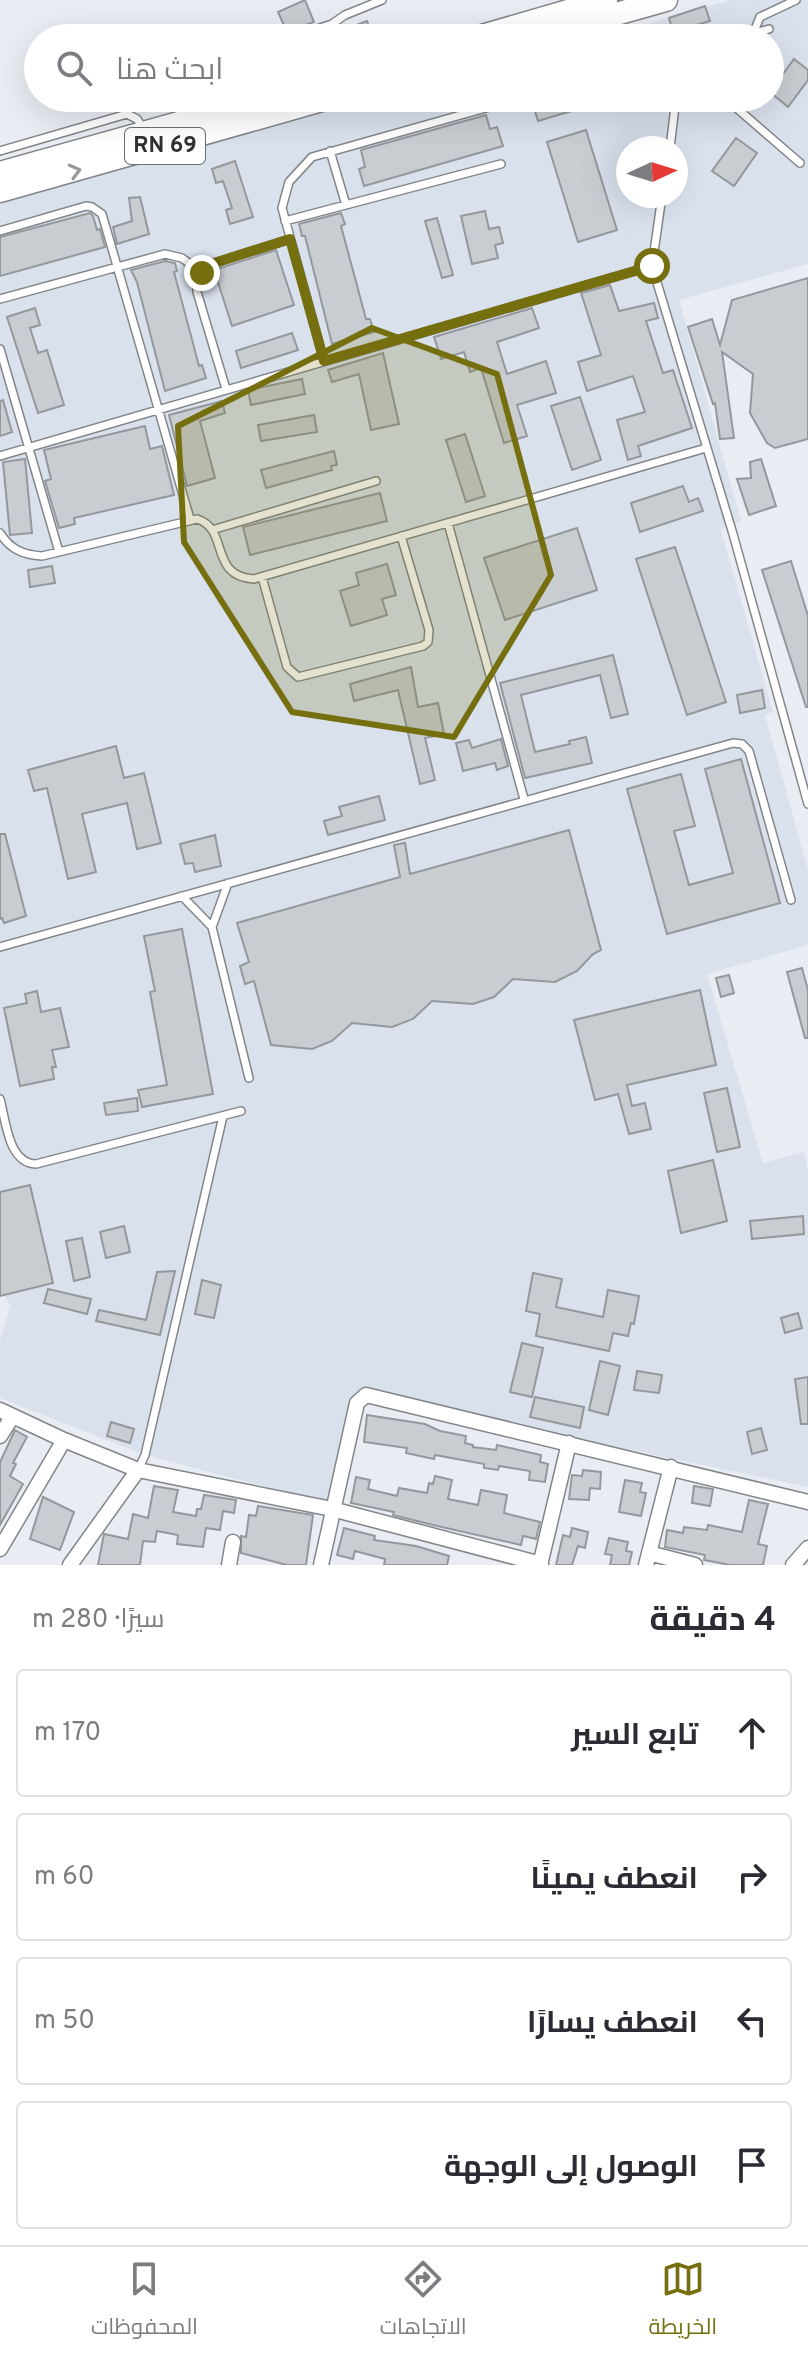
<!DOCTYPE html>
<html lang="ar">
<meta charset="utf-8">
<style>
:root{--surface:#fff;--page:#f2f2f3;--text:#2b2b33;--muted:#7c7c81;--line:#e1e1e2;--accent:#766f0f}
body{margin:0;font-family:Overpass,Cairo,sans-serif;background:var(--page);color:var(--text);direction:rtl}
.compass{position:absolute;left:616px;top:136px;width:72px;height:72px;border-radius:50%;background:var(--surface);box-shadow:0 8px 32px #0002;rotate:86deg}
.stop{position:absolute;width:24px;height:24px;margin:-18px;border:6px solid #766f0f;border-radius:50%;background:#fff}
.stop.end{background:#766f0f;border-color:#fff;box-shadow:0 2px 8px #0008}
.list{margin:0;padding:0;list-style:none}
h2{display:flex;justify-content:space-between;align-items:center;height:104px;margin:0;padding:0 32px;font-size:34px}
h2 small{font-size:26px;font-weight:400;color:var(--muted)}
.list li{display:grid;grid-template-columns:52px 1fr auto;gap:24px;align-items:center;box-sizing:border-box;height:128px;margin:0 16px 16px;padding:0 16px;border:2px solid var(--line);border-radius:8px}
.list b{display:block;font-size:30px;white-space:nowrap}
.list em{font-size:26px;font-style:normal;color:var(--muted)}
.icon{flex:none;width:44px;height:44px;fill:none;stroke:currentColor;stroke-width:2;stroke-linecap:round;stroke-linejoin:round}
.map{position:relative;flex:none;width:808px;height:1565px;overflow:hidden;direction:ltr}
.search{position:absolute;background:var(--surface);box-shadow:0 8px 32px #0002;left:24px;right:24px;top:24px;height:88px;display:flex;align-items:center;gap:20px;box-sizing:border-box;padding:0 28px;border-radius:44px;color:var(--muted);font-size:30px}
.sheet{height:680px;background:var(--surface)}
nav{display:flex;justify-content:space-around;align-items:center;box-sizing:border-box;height:112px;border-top:2px solid var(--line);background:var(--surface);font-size:22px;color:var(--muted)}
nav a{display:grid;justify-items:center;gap:4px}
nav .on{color:var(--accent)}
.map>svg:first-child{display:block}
</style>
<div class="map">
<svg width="808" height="1565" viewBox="0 0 808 1565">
<rect width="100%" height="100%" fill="#e9edf3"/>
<path fill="#d9e1ed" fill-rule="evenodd" d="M731,0h77v264l-129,36 62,221 -20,9 52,182 -8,3 43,155v75l-101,29 56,189 41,-11 4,21v314l-452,-95 -25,112 -186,-49 -145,-57v-57l10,-36 -10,-16v-1086l355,-105h415v-60h-119l-4,-14zM628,148h48v48h-48z"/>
<path fill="#c9cdd2" stroke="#94989d" stroke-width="2" d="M305,0l9,22 -27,10 -9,-20z
M705,6l5,15 -37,11 -4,-14z
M367,21l6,17h-22l-3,-10z
M794,59l14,11v10l-20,27 -18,-15z
M531,98h44l3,11 -40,12z
M486,115l4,14 7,-2 6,19 -139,40 -5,-17 6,-2 -4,-17z
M586,130l31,100 -39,12 -31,-100z
M736,138l21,15 -23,33 -22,-15z
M235,161l18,56 -23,7 -4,-14 6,-2 -9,-27 -7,2 -4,-14z
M140,197l9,37 -32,10 -4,-17 19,-6 -3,-23z
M485,211l4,18 10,-2 4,16 -8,2 3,13 -26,6 -11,-48z
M90,213l3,3 4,14 3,-1 5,18 -105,29v-39z
M341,213l4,11 -4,2 25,93h4l4,13 -42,12 -27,-108h-3l-3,-12z
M437,218l16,57 -11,3 -17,-57z
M276,250l18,55 -62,21 -18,-56z
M165,261l10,2 2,8 -3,1 25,94 3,-1 4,13 -41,13 -28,-109 -6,-12z
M808,278v161l-33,9 -8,-5 -17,-30 3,-39 -31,-22 12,86 -14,1 -5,-36 -2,1 -25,-77 24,-8 8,26 12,-45z
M610,285l9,26 35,-8 4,15 -12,3 17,52 10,-3 19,58 -54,18 3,10 -13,4 -11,-40 28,-8 -12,-36 -46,15 -9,-29 23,-7 -20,-62z
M35,308l5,17 -10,3 8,25 9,-3 17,55 -26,8 -31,-96z
M532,308l7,20 -42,14 10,32 39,-13 10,32 -39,12 10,31 -23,7 -23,-75 -11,4 -6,-20 -23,7 -7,-22z
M292,333l6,17 -57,18 -5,-17z
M383,353l16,71 -28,6 -12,-56 -27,8 -4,-12z
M302,379l3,15 -54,11 -3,-15z
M580,397l21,63 -29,10 -21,-64z
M3,400l9,32 -12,4v-35z
M222,401l3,12 -25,8 15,57 -28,8 -18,-71z
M314,415l3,17 -56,9 -3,-16z
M145,426l5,23 12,-3 12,49 -100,23 1,6 -16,4 -14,-47 6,-2 -7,-29z
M465,434l20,62 -19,6 -20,-62z
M334,451l3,14 -6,1 1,4 -66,18 -5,-18z
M25,459l7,74 -22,2 -7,-73z
M761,459l15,47 -27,9 -12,-36 14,-1 -1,-16z
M683,486l6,16 9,-4 5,13 -63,21 -9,-29z
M380,493l7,28 -137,34 -7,-28z
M577,528l20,62 -92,30 -21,-62z
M675,547l51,155 -39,13 -51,-156z
M791,561l17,55v91h-2l-44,-137z
M387,564l9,31 -14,4 5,16 -36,11 -11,-35 19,-6 -3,-12z
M52,566l3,17 -25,4 -2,-17z
M613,655l15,59 -17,4 -11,-43 -79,20 14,57 35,-8 -1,-3 17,-4 6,26 -67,15 -25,-95z
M411,667l7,40 20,-4 6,31 -19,4 10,42 -15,4 -22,-94 -44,11 -4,-17z
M762,690l3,18 -25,5 -3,-18z
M501,739l7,27 -11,4 -2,-7 -32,8 -7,-28 13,-3 3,8z
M116,746l8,32 20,-5 17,70 -24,6 -10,-46 -45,11 14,58 -28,7 -21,-91 -13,3 -6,-21z
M741,759l39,144 -113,31 -40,-145 54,-15 14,52 -21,5 15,54 44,-12 -28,-104z
M379,796l6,24 -57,15 -4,-14 18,-5 -3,-9z
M569,830l32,120 -8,4 -16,17 -22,11 -42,-3 -19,18 -21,7 -41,-3 -19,18 -21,8 -40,-4 -20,18 -20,8 -41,-4 -17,-64 -9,3 -5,-18 9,-4 -12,-39 163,-46 -6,-32 11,-2 5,31z
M0,834h5l21,82 -22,7 -2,-5 -2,1z
M215,835l6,31 -26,6 -2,-9 -8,1 -5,-20z
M182,929l31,165 -71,13 -4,-17 29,-5 -17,-93 5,-1 -11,-55z
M802,968l6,22v48h-3l-18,-66z
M729,975l5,18 -13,4 -5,-19z
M700,990l16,75 -89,20 5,21 13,-3 6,26 -22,5 -11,-40 -23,6 -21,-80z
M37,991l4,21 19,-4 9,39 -17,3 4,17h-4l2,12 -34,7 -16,-78 23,-5 -2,-9z
M727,1088l13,59 -23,5 -13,-59z
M137,1098l1,13 -32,4 -2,-12z
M713,1160l14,61 -46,12 -13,-62z
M30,1185l23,98 -53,13v-104z
M803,1216l1,18 -52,5 -2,-18z
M124,1226l6,26 -24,6 -6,-26z
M82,1238l8,39 -16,4 -8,-40z
M175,1271l-15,64 -64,-14 3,-11 47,10 11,-48z
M533,1273l29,6 -6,28 47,10 5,-27 31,6 -5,28 -3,-1 -3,13 -15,-3 -4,18 -73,-15 4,-22 -14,-3z
M202,1280l19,5 -7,33 -19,-4z
M48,1289l43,10 -4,15 -43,-11z
M798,1313l4,15 -17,5 -4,-15z
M522,1343l21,5 -11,49 -22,-5z
M600,1361l20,5 -12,49 -19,-5z
M637,1371l25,4 -3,18 -25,-3z
M808,1377v47h-7l-6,-45z
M535,1397l49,10 -4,21 -50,-11z
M367,1415l58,9 15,7 26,5 -1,7 8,2v2l23,3 1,-5 44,10 -1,7 8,2 -3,18 -16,-2 1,-9 -31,-5 -1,4 -14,-2v-4l-49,-9 -1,4 -28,-6 1,-5 -43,-6z
M111,1422l23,7 -4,14 -23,-7z
M761,1428l6,22 -15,4 -5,-22z
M15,1430l12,7 -14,26 3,1 -6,12 13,8 -23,41v-63z
M583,1470l18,2 -1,17 -10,-1 -1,12 -20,-1 3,-24 10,1z
M435,1476l17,4 -4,19 30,6 3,-15 26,5 -3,18 36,9 -4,17 -13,-3 -2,9 -88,-20 -40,-10 1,-3 -43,-9 5,-26 14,3 -2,9 29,7 2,-8 28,5 2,-10 4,1z
M625,1480l17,3 -2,9 6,1 -5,23 -22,-4z
M154,1486l24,4 -5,22 23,4 1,-7h4l3,-14 32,5 -2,13 -11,-2 -3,19 -14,-2 -3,19 -26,-3 1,-9 -21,-4 -2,11 -12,-1 -3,24h-42l6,-31 24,5 5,-25 15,4z
M694,1486l19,3 -3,17 -18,-3z
M43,1497l31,15 -14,38 -30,-11z
M749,1500l19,4 -10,40 9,2 -4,19h-33l-26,-5 1,-5 -40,-8 2,-17 16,3 1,-6 23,3 1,-5 34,7z
M258,1506l55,9 -7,50h-19l-46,-12v-17l5,1 3,-22 7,1z
M344,1528l31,8 -1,4 42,6 33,10 -2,9h-63l1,-6 -30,-8 -2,8 -16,-4z
M572,1528l16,4 -3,16 -7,-2 -6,19h-16l7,-30 7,2z
M609,1538l19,4 -2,9 6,1 -3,13h-19l2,-10 -7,-1z"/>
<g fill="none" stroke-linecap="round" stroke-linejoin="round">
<defs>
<path id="service" d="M753,34l7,-17 36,-17
M289,38l43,-14
M332,38v-14l13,-9 37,-15
M609,38l13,-4 21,4
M738,38l31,-9
M197,98l7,13
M725,98l75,65
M670,148l6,-50
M0,151l127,-37 10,5 6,9
M330,151l16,54
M662,196l-10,70 81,268 75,270
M285,221l216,-57
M0,231l86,-25 6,1 10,7 88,305
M0,299l165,-45 17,4 20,15
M0,349l59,203
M324,361l-42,-153 7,-26 23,-25 209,-59
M226,389l-29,-97v-11l11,-16 82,-26
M0,456l652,-190
M448,523l76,276
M212,530l164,-49
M0,533c10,16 23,22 42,23l155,-37c33,10 11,57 57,60l452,-131
M262,577l25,90 11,10 125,-31 5,-4 1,-12 -28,-94
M182,896l30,31 37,151
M212,927l16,-44
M0,947l733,-204 9,1 7,7 42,149
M0,1099c6,22 8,64 36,65l205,-53
M138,1470l7,-15 78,-339"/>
<path id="minor" d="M0,1410l64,30 74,30 194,39 209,55
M0,1436l12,-19
M0,1549l64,-109
M649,1553l46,12
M70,1565l68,-95
M229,1565l4,-23
M321,1565l36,-162 9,-8 442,107
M540,1565l29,-122
M646,1565l25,-98
M793,1565l15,-17"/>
<path id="trunk" d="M475,38l131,-38
M531,38l135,-38
M0,173l268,-75
M0,191l329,-93"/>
</defs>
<use href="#service" stroke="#82868a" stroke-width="10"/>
<use href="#minor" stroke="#82868a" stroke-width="17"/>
<use href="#trunk" stroke="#82868a" stroke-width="25"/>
<use href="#service" stroke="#fff" stroke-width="7"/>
<use href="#minor" stroke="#fff" stroke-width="14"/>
<use href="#trunk" stroke="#fff" stroke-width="22"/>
</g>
<defs><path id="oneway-chevron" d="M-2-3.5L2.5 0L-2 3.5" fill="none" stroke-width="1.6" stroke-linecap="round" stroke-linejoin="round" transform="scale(2)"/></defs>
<use stroke="#979898" href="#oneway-chevron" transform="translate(75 171) rotate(-15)"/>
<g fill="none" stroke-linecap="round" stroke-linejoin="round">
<path stroke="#766f0f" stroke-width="10" d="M202,273l6,-8 82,-26 34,122 328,-95"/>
</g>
<path fill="#766f0f" fill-opacity="0.2" stroke="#766f0f" stroke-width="6" stroke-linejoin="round" d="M372,328l125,46 54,201 -97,162 -162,-25 -108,-170 -6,-116z"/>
<g text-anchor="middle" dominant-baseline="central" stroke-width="7" stroke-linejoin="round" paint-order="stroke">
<rect fill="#fff" stroke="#6d6e70" stroke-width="2" x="125" y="128" width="80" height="36" rx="6"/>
<g font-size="22" font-weight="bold" fill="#2f3032">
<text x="165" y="146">RN 69</text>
</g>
</g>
</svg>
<svg class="compass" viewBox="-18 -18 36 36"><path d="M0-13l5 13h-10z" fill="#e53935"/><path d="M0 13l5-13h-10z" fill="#7c7c81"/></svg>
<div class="stop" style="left:652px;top:266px"></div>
<div class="stop end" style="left:202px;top:273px"></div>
<div class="search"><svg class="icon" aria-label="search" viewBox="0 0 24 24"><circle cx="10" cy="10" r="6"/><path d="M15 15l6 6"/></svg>ابحث هنا</div>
</div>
<section class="sheet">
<h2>4 دقيقة<small>سيرًا · 280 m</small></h2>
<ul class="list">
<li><svg class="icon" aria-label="ahead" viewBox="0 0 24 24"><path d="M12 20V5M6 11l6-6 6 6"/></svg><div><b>تابع السير</b></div><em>170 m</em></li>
<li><svg class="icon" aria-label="right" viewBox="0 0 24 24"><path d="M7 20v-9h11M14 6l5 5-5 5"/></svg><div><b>انعطف يمينًا</b></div><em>60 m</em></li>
<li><svg class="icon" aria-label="left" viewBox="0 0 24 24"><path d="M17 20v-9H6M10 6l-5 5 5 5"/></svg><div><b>انعطف يسارًا</b></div><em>50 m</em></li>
<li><svg class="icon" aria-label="arrive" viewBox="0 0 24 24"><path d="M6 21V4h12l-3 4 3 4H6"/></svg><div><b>الوصول إلى الوجهة</b></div></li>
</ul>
</section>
<nav>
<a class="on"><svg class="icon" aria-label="map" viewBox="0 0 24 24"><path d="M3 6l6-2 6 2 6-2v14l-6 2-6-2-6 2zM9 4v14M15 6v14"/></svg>الخريطة</a>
<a><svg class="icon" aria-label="directions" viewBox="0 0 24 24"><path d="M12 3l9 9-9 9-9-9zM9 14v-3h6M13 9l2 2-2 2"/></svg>الاتجاهات</a>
<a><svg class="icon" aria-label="saved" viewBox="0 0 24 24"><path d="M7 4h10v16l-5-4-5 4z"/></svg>المحفوظات</a>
</nav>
